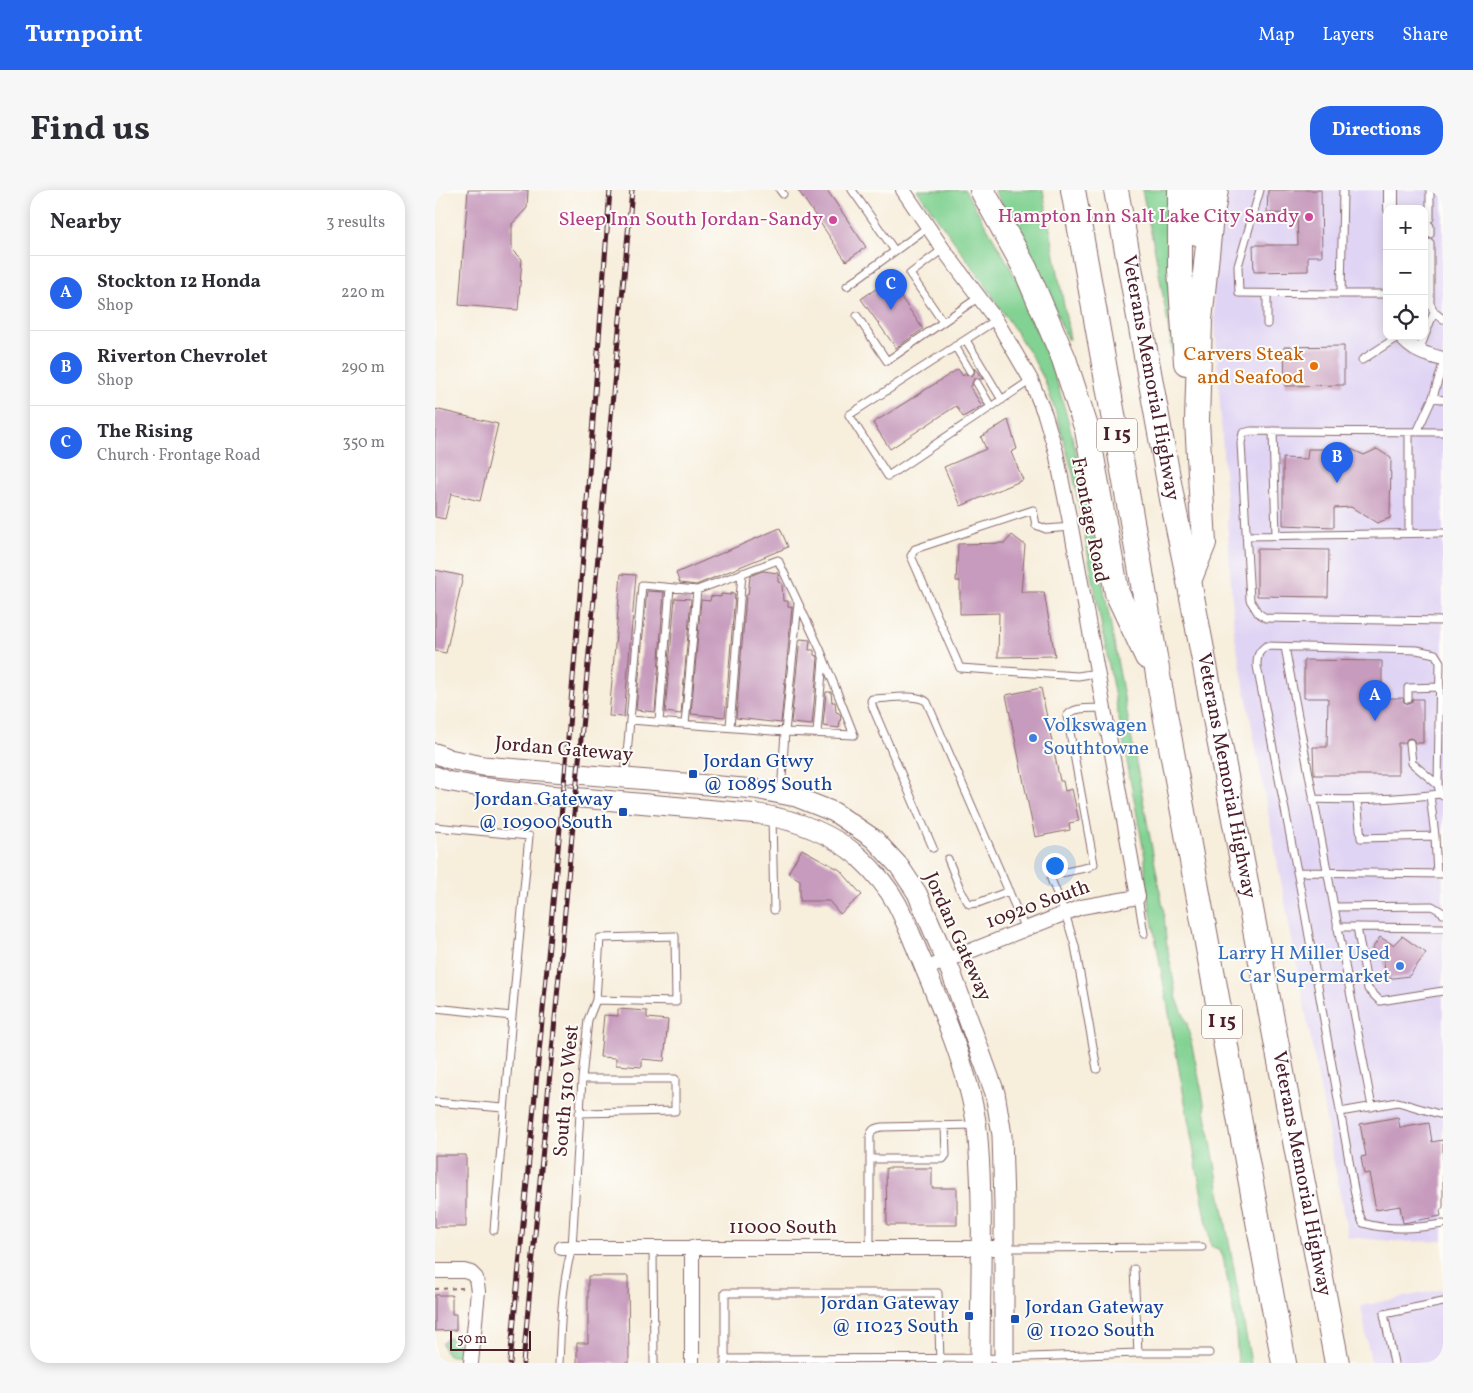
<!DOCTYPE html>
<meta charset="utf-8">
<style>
:root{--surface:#fff;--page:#f7f7f7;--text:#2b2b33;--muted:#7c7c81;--line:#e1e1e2;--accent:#2563eb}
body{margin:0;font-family:Vollkorn,serif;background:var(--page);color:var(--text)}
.controls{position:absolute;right:15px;top:15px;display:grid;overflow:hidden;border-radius:10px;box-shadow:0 2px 12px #0003}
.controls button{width:45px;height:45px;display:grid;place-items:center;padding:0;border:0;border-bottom:1px solid var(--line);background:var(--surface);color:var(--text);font:25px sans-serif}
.scale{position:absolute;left:15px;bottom:12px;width:81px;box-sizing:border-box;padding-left:5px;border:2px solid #4a1f2b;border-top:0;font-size:14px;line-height:18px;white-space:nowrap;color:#4a1f2b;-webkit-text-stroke:4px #fdfcf7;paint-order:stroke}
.you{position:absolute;left:619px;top:675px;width:18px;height:18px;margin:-12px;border:4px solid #fff;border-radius:50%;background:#1a73e8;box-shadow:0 0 0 8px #1a73e833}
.badge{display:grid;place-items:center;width:32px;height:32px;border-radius:50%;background:var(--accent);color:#fff;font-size:16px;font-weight:700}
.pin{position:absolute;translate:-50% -41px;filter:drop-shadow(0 1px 2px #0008)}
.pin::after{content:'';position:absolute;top:26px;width:18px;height:15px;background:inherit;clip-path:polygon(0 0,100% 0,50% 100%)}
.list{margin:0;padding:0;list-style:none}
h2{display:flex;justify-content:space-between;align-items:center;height:65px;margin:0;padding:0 20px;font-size:21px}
h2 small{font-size:16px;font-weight:400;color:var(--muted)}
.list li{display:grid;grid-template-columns:32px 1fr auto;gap:15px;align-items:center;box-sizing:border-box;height:75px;padding:0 20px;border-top:1px solid var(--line)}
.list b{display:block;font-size:19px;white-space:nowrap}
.list p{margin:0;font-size:16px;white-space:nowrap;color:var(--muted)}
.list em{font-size:16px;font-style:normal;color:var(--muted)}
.icon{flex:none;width:28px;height:28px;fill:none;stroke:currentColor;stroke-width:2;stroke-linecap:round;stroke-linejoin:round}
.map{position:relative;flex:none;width:1008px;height:1173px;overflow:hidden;border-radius:20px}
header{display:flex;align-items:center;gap:30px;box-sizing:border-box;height:70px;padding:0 25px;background:var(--accent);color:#fff}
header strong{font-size:24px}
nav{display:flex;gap:28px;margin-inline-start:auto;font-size:18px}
.intro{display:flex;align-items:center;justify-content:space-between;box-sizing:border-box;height:120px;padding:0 30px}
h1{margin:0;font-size:35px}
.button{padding:12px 22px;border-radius:20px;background:var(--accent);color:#fff;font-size:18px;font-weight:700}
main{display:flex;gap:30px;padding:0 30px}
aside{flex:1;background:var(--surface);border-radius:20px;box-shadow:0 2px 12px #0003}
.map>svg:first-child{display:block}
</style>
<header>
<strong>Turnpoint</strong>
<nav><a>Map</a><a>Layers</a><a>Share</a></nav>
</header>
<div class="intro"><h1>Find us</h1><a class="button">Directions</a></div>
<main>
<aside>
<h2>Nearby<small>3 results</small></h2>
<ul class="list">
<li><span class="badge">A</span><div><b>Stockton 12 Honda</b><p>Shop</p></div><em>220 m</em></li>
<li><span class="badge">B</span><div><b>Riverton Chevrolet</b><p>Shop</p></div><em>290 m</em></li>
<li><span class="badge">C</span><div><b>The Rising</b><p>Church · Frontage Road</p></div><em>350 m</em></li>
</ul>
</aside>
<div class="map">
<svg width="1008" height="1173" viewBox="0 0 1008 1173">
<rect width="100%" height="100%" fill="#fdfcf7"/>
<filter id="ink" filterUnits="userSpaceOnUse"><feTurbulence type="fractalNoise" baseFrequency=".02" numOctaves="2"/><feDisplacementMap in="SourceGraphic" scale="10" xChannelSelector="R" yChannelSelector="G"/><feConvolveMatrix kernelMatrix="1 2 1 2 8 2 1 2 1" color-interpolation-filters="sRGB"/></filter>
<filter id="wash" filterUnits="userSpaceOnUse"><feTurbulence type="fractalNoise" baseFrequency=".0096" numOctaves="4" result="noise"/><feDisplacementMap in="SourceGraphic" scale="20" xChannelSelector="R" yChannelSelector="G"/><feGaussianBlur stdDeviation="1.12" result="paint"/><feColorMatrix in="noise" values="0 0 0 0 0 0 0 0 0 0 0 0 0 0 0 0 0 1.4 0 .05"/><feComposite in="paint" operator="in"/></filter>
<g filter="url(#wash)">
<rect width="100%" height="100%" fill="#f7eedc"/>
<path fill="#e0d4f4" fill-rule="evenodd" d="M783,0h225v1051l-41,1 -54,-5 -114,-605 -21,-341zM952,19h37v127h-37z
M1008,1099v74h-72l-10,-57z"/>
<path fill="#82d293" stroke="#66785f" d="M482,0h48l43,73 10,20 39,99 11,38 9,37 28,137 59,319 2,27 11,59 10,24 15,69 49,271h-13l-3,-42 -12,-64 -3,-7 -9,-4 -66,-365v-23l-72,-384 -18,-64 -11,-31 -13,-24 -45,-69z
M559,0h49l27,149h-3l-21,-51 -22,-47z
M707,0h29l5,164h-3l-17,-98z
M13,1148h3c7,6 10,9 9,18h-11l-4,-4 -3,-9z"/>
<g id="blocks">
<path fill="#c79bbd" d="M33,0h60l-1,18 -15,16v25l10,10 -4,51 -59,-5z
M363,0h29l39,57 -20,14z
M833,0h53l1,66h-14v15l-54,1 -1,-27h45l-1,-31 -30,-1z
M454,90l34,49 -27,19 -35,-49z
M909,156v39l-59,1 -1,-39z
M539,178l9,11h-9l-2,4v3l-2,1 12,19 -19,11 -7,-11 -66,43 -17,-26 85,-54 5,7 2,-2 6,2 4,-3z
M0,219l63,15 -18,77 -29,-7 -6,25 -10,-2z
M573,230l9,29 -6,3 12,28 -62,26 -17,-39 42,-18 -5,-12z
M873,259h43l13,6 13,-6 14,9 -1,60 -13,5 -26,-16 -17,1v19l-51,-2v-67l24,1z
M345,338l8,19 -92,38 -16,-2 -4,-10z
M577,345l13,10 -4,47h23l11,64 -57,1 1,-44 -39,1v-33h-4l2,-37 47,-1z
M822,359l72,1 -1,47 -71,-1z
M0,380l28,6 -17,77 -11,-2z
M328,381l15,2v9l4,1 1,18h5v5l4,1 -11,116 -45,-5 10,-123h2l2,-19z
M186,384l15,1 -12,142 -15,-1z
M212,401l17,1 -9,120 -19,-2z
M296,403l4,1 -10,123 -34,-3 10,-114 9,1 1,-5 10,1v-3l10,1z
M240,408l16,1 -10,115 -16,-2z
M365,449l10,1 -1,10h5v5l3,1 1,2 -6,67 -21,-2z
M869,470l78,1v37h21l1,4 4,2 3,-1 2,-4h10v44h-8l-1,-3 -4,-2 -3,1 -2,4h-7v32h-84l-1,-28h14l1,-49h-24z
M606,498l19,93h3l2,10 7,-2 7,32 -10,2 1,7 -35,7 -29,-142z
M391,502h5l1,10h3l1,10 3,1 2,3 -2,12 -16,-2z
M367,659l38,21 22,25 -22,19 -11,-13h-29v-21l-12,-7z
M967,746l24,17 -17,23 -23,3 -3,-23 -11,-7 8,-12 13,8z
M183,819l29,2v7l21,2 -4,41 -22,-2v8l-26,-2v-7l-16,-1 4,-42 14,1z
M963,927l2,11 29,-5 3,19 11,-2v67l-3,4 1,5 -38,7 -3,-17 -24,4 -7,-37 -5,1 -3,-17 5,-1 -6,-32z
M0,965h31v72h-31z
M451,978h46v20h25v37h-70z
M153,1086h40l1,87h-52v-20h11z
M0,1105h17v19h4v16l-21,1z"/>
</g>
</g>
<g filter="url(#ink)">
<use href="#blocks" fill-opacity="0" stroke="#876769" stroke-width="1"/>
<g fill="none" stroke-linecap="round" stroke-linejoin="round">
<defs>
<path id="service" d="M345,0l3,4
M417,0l43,61
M825,0l-22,76 1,27 102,1
M908,0l-2,104h46
M989,32l6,-4v-28
M991,32l4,4v8
M995,53v60l4,9 9,7
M412,96l81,-59
M422,126l30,45 92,-64
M561,130l-147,95 39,61 143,-96
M508,132l-33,-48 33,-25
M832,134v-30
M531,150l36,60
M520,156l15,25
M984,161l15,-39
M927,170l37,-24
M1008,174l-10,33 10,3
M542,193l14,24
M838,241l3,105
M982,242l16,-35
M1008,242l-192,-1 -8,2 -2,10 9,157 8,13 8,5 177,3
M636,337l-25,2 -10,-4 -3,-15 -118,39 -4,7 49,112 118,8 19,-3
M974,343v-101
M811,346l197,-3
M850,457l49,260 98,-1 10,6 1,2
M973,509v-11l32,-1
M224,532l11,-134
M250,534l12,-134
M295,537l12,-154
M382,543l6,-73
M975,553l2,20 26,22
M190,587l5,-57
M346,604l4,-62 -155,-12 12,-135 55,5 81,-30 42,89 34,86 -69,-3 13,-129
M995,605l5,41
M1008,606l-3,-2 -2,-9 2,-123 -5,-8 -18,-4 -151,-4c-8,6 -9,10 -9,20l45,231 56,314 5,12c26,8 54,5 80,1
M878,609c43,2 84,0 127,-5
M922,611l4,37 74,-2 2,38
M337,627l2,93
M0,637l94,9 -17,180
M498,658l-60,-140 -2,-7 1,-2c14,0 45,-6 55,3l98,227
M513,669l13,32 8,13 9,-1 31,-12
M862,682l146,2
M703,707l6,37
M899,717l38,200
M902,737h20l11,62 12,12 63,-10
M922,737l86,1
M0,818l77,8 -18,214
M662,879l-22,-123 -10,-33 -14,-34 1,-4 37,-8 5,-3 -27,-148c7,-10 25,-7 36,-8
M0,912l68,6
M905,922l58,-10 41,12h4
M144,923l96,-2v-32h-93
M435,969h73l3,-4 -1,-29
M218,1058l1,115
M435,1058v-112c2,-7 5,-8 12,-9l93,-2
M569,1058l198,-1
M699,1079l4,84
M290,1169l279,-1 134,-5h71
M124,1173c2,-38 2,-77 13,-115l10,-169 6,-59 8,-20 4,-62 75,-2 1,66 -80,-2
M290,1173v-70h213l2,69
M959,1173l-10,-49 59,-12"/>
<path id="minor" d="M468,0l40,59 53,71 35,60 14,35 11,37 15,75 67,370 -57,10 -156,62
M956,0v19
M966,146c11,15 26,19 42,23
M127,1058h442
M0,1081h29l7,2 5,5 2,13 -7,72
M257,1173v-116"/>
<path id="secondary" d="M0,563l14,6 34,7 272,23 41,8 38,15 40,27 25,27 18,27 34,79 44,121 7,42 2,69v159
M0,586l11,5 34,6 68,8 211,19c37,6 71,18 100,43 14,13 28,29 38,47 9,17 16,37 24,55 22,52 53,124 57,180 6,74 2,150 2,224"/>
<g id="motorway">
<path d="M547,0l43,78 39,91 23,71 30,163 30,64"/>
<path d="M638,0l67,376 19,115 125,682"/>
<path id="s1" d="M681,0l56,309 17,82 148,782"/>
<path d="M745,0v80l6,93"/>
<path d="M762,43l1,-43"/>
<path d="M754,391l15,-38 -7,-122 3,-101 10,-94 6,-36"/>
</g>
</defs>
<use href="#service" stroke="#876769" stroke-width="9"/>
<use href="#minor" stroke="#876769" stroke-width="16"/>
<use href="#secondary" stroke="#876769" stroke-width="21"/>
<use href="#motorway" stroke="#876769" stroke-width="26"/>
<path stroke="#876769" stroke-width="2" stroke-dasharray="4 4" stroke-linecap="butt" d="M0,1099l30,-1"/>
<use href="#service" stroke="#fff" stroke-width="7"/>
<use href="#minor" stroke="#fff" stroke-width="14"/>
<use href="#secondary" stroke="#fff" stroke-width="19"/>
<use href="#motorway" stroke="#fff" stroke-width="24"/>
<defs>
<path id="rail" d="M75,1173l55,-589 17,-205 28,-379
M88,1173l109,-1173"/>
</defs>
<use href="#rail" stroke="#4a1f2b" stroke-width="5"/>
<use href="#rail" stroke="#fdfcf7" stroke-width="3" stroke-dasharray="9" stroke-linecap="butt"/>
</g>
</g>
<g fill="#d1479c" stroke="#fdfcf7" stroke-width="2">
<circle cx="874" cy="27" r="5"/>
<circle cx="398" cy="30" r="5"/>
</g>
<circle fill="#e8710a" stroke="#fdfcf7" stroke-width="2" cx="879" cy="176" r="5"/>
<g fill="#3f7fe0" stroke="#fdfcf7" stroke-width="2">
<circle cx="598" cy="548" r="5"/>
<circle cx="965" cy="776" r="5"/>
</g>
<g fill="#1a4fb4" stroke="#fdfcf7" stroke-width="2">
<rect x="253" y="579" width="10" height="10" rx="2.5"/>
<rect x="183" y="617" width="10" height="10" rx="2.5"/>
<rect x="529" y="1121" width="10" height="10" rx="2.5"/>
<rect x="575" y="1124" width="10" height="10" rx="2.5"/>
</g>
<g text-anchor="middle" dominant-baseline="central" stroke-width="4" stroke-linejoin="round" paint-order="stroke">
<g fill="#fdfcf7" stroke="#806168" stroke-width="1">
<rect x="662" y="228.5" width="40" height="33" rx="4"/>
<rect x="767" y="815.5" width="40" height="33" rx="4"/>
</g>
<g font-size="19" font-weight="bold" fill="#4a1f2b">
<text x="682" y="245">I 15</text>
<text x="787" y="832">I 15</text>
</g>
<g font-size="20" fill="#b23c85" stroke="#fdfcf7" text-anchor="end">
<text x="864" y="27">Hampton Inn Salt Lake City Sandy</text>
<text x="388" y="30">Sleep Inn South Jordan-Sandy</text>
</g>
<g font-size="20" fill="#c56008" stroke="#fdfcf7" text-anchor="end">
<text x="869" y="165">Carvers Steak<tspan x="869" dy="23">and Seafood</tspan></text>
</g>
<g font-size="20" fill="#4a1f2b" stroke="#fdfcf7">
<text stroke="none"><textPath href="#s1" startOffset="191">Veterans Memorial Highway</textPath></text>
<text transform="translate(654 330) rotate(79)">Frontage Road</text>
<text transform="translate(129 560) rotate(5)">Jordan Gateway</text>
<text stroke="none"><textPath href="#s1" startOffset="596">Veterans Memorial Highway</textPath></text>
<text transform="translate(603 715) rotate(-20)">10920 South</text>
<text transform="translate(522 747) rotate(66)">Jordan Gateway</text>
<text transform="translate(132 901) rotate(-85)">South 310 West</text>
<text stroke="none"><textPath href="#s1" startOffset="1001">Veterans Memorial Highway</textPath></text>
<text x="348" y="1038">11000 South</text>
</g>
<g font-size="20" fill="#366cbe" stroke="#fdfcf7" text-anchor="start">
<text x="608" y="536">Volkswagen<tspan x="608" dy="23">Southtowne</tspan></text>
<text x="955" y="764" text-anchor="end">Larry H Miller Used<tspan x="955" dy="23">Car Supermarket</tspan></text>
</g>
<g font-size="20" fill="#164399" stroke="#fdfcf7" text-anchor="start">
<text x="268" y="572">Jordan Gtwy<tspan x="268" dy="23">@ 10895 South</tspan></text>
<text x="178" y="610" text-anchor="end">Jordan Gateway<tspan x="178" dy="23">@ 10900 South</tspan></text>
<text x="524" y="1114" text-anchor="end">Jordan Gateway<tspan x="524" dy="23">@ 11023 South</tspan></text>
<text x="590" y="1118">Jordan Gateway<tspan x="590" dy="23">@ 11020 South</tspan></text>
</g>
</g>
</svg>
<div class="controls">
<button>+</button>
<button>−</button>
<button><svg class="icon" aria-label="locate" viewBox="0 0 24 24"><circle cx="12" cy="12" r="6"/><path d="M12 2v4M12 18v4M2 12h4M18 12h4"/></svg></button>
</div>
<div class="scale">50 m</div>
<div class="you"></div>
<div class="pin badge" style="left:940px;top:531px">A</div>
<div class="pin badge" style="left:902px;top:293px">B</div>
<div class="pin badge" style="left:456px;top:120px">C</div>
</div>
</main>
